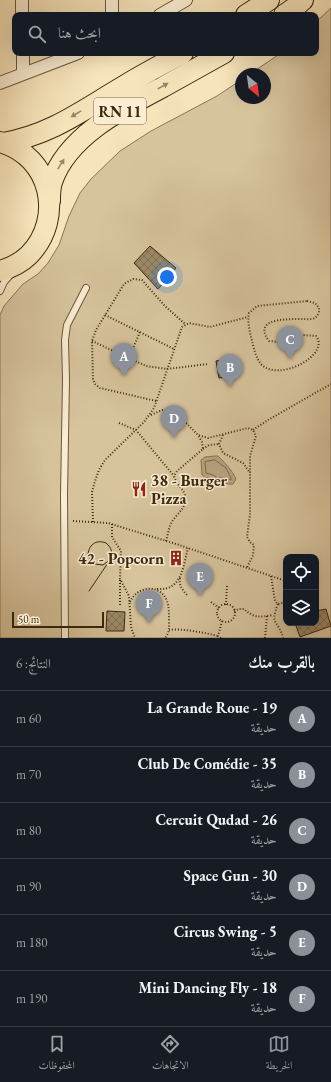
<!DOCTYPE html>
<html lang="ar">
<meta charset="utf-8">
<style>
:root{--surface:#171b24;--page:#20242c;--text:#f1f3f6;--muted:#9ea1a6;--line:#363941;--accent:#8c9099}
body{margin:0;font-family:"EB Garamond",Amiri,serif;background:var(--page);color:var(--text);direction:rtl}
.controls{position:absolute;right:12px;bottom:12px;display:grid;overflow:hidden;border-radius:8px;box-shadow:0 4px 16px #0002}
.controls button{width:36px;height:36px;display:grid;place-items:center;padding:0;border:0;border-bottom:1px solid var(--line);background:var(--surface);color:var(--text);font:20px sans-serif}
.compass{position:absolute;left:235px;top:68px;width:36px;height:36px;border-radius:50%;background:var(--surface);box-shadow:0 4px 16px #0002;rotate:151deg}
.scale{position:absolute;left:12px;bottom:10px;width:92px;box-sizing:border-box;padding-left:4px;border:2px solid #3c2910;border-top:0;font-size:11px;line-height:14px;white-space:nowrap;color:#3c2910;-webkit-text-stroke:3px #faedd2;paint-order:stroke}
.you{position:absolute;left:167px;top:277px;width:14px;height:14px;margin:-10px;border:3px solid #fff;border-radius:50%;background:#1a73e8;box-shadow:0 0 0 6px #1a73e833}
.badge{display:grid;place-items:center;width:26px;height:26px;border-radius:50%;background:var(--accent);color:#fff;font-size:13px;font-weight:700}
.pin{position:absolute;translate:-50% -33px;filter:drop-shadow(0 1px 2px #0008)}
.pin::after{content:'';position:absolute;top:21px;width:14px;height:12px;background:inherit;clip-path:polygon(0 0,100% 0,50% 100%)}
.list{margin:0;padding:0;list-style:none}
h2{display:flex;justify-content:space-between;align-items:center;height:52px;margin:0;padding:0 16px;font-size:17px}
h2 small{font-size:13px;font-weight:400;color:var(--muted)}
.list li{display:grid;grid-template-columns:26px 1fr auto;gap:12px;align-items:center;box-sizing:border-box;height:56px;padding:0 16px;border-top:1px solid var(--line)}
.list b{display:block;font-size:15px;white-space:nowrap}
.list p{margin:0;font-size:13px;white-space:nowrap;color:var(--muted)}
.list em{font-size:13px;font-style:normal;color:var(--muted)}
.icon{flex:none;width:22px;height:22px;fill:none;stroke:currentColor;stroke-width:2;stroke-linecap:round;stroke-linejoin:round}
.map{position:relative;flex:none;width:331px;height:638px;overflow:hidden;direction:ltr}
.search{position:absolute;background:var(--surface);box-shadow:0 4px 16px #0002;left:12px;right:12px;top:12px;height:44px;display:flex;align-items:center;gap:10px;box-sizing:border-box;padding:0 14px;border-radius:8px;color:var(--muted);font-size:15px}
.sheet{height:388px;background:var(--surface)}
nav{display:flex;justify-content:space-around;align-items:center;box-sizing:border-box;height:56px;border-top:1px solid var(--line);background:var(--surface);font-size:11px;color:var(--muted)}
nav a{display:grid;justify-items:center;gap:2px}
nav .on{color:var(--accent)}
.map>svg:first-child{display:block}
</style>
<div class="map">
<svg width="331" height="638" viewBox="0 0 331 638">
<defs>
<pattern id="building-cross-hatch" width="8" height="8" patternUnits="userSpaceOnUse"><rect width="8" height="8" fill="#9d8a68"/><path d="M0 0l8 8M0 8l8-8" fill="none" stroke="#817154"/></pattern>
</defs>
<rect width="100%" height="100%" fill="#f7e4ba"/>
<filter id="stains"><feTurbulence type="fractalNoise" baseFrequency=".005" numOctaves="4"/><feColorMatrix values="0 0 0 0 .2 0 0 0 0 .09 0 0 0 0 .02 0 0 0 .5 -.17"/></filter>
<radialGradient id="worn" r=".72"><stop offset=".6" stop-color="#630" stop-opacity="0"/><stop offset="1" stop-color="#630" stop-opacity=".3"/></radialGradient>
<path fill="#d7c49d" stroke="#8a7656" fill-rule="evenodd" d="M331,8v630h-331v-323l4,-9 19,-22 15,-10 10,-11 11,-18 10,-29 11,-23 11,-14 29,-28 31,-20 66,-35 24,-16v18h24v-24h-15l31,-21h35v-31zM286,557h30v66h-30z"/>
<path fill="#b7a480" stroke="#867353" d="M215,456h3c7,7 14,14 18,23l-3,5c-6,1 -10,-3 -16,-1l-6,-5h-5l-4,-3 -1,-15 4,-3z"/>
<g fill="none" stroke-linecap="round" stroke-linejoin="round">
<path stroke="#7a6648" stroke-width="1" d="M215,460l11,8 5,10v2l-7,-2h-7l-4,-3 -7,-2 -1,-11z"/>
</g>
<path fill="url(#building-cross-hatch)" stroke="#3c2910" d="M150,246l26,22 -18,21 -24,-26z
M235,357l3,18 -19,3 -3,-17z
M326,609l5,17 -31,11 -5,-14h21v-12z
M107,611l18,1 -1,19h-18z"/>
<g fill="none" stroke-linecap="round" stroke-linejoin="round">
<defs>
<path id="service" d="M0,291l4,-9 7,-8
M65,638l-1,-143 2,-115 -1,-40 2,-15 19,-37"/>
<path id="minor" d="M22,0v15
M112,15v-15
M160,15l26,-15
M23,53v21
M0,83l78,-30"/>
<path id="trunk" d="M246,15l23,-15
M284,15l10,-7 9,-8
M0,142c51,14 65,76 29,113 -8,8 -19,13 -29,16
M3,143c48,-8 80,-33 121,-57 19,-12 39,-22 59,-33
M50,201c0,-6 0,-13 2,-19 15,-46 71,-74 111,-95 20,-11 41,-23 61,-34"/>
</defs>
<use href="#service" stroke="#6b583a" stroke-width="8"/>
<use href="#minor" stroke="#6b583a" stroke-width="14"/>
<use href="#trunk" stroke="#3c2910" stroke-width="22"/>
<path stroke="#3c2910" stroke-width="2" stroke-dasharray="1 2" stroke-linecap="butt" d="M307,301l8,2 4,5v5c-2,3 -3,5 -7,6 -12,1 -63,-5 -43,22l10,1 23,-7 14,1c15,19 -38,47 -55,28 -5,-6 -7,-15 -9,-23 -2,-9 -5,-19 -3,-28l8,-7z
M105,315l69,34
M92,341l54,25 21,3 41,-5
M129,358l11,-26
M156,401l-56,-13 -5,-4 -2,-5 -1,-38 4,-11 28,-46 9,-5 9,1 23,26 20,18
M151,415l11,-5 10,-1 26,26 10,3 40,-10 5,2 3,6 -6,20v58l-3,23 3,5 4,3 -1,10 -6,13
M119,423l17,7 38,46
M253,430l15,-10 63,-36
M223,435l-4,9 4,9 20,10 7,10
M203,449l6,-4 10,-1
M73,521l35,2 68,21 110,37
M93,522l-1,-30 3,-11 4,-11 6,-10 39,-38 10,-14 28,-81 7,-4 21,4 38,-10
M112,524v13l9,14 -1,28 9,17 2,31 4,11
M166,541c2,-7 3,-15 7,-21 6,-8 15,-14 12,-25 -3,-8 -9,-11 -11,-19l3,-5 26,-22 -1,-7 -4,-7
M271,576l4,25 3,3 8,-2
M180,578c-1,8 2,11 7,17
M120,580v26
M157,589c25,2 26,-22 31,-41
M130,602c7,-16 30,-19 37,-1 2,6 2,13 2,19 0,7 1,12 -4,18
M211,602l8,6
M278,604c-9,22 1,16 5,34
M217 613a9 9 0 1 1 18 0a9 9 0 1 1-18 0Z
M226,605l1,-20
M234,611l5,-2h5c11,10 16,8 29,6
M169,630c12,-2 37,3 49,6
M221,638l-3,-2 4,-15
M265,638l2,-22"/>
<use href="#service" stroke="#faedd2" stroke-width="6"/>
<use href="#minor" stroke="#faedd2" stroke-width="12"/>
<use href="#trunk" stroke="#f7e4ba" stroke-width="20"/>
<path stroke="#3c2910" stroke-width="1" d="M89,591l21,-31c3,-7 2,-12 -4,-17 -10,-4 -18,2 -18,13l6,8 9,1 7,-5"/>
</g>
<defs><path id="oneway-solid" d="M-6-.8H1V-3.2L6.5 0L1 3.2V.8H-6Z"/></defs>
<g fill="#9a8665">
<use href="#oneway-solid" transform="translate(163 86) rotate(-29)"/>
<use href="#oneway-solid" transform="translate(76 114) rotate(149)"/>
<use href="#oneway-solid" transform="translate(61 164) rotate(-58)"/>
</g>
<defs>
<symbol id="restaurant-bare" viewBox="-9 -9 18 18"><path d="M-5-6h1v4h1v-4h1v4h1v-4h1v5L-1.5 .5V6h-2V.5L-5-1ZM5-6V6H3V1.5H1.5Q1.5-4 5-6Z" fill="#8f2418" stroke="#faedd2" stroke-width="2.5" paint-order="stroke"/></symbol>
<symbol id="building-bare" viewBox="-9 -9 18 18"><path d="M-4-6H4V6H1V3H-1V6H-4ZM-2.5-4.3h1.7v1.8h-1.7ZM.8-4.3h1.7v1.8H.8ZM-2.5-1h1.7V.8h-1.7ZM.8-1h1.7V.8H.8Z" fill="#8f2418" stroke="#faedd2" stroke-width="2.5" paint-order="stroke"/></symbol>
</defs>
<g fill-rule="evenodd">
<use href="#restaurant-bare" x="128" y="478" width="22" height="22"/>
<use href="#building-bare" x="165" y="547" width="22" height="22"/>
</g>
<g text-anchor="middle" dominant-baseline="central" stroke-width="3" stroke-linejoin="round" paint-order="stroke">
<rect fill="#faedd2" stroke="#75644a" stroke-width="1" x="94" y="98" width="52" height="26" rx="3"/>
<g font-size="15" font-weight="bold" fill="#3c2910">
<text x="120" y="111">RN 11</text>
</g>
<g font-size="16" font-weight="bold" fill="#3c2910" stroke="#faedd2" text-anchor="start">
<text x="151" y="480">38 - Burger<tspan x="151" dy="18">Pizza</tspan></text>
<text x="164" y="558" text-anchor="end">42 - Popcorn</text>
</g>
</g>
<rect width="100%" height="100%" filter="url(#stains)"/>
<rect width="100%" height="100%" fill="url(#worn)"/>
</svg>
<div class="controls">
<button><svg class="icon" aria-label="locate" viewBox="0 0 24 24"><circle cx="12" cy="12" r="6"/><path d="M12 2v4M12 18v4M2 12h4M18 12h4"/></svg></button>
<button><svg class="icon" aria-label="layers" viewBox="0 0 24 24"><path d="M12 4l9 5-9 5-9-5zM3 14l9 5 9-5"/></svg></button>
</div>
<svg class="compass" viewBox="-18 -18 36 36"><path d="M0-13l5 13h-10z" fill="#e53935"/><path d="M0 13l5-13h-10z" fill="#9ea1a6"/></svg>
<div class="scale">50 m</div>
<div class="you"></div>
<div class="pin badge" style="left:124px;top:376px">A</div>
<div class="pin badge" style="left:230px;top:387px">B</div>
<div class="pin badge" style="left:290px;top:359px">C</div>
<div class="pin badge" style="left:174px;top:438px">D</div>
<div class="pin badge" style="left:200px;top:596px">E</div>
<div class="pin badge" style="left:149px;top:623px">F</div>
<div class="search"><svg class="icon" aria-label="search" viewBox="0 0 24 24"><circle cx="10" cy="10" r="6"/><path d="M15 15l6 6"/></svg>ابحث هنا</div>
</div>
<section class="sheet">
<h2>بالقرب منك<small>النتائج: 6</small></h2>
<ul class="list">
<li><span class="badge">A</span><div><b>19 - La Grande Roue</b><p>حديقة</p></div><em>60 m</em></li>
<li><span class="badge">B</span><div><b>35 - Club De Comédie</b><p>حديقة</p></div><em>70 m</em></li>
<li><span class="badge">C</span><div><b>26 - Cercuit Qudad</b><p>حديقة</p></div><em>80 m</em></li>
<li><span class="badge">D</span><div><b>30 - Space Gun</b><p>حديقة</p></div><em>90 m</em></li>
<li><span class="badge">E</span><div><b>5 - Circus Swing</b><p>حديقة</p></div><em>180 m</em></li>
<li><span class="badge">F</span><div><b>18 - Mini Dancing Fly</b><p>حديقة</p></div><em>190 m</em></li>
</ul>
</section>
<nav>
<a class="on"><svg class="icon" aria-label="map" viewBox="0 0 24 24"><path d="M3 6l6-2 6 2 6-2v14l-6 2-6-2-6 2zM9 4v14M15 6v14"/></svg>الخريطة</a>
<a><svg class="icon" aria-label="directions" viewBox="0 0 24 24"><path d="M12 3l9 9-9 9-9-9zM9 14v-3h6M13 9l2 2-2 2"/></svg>الاتجاهات</a>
<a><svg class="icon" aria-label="saved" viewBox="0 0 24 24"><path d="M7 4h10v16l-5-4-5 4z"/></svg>المحفوظات</a>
</nav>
